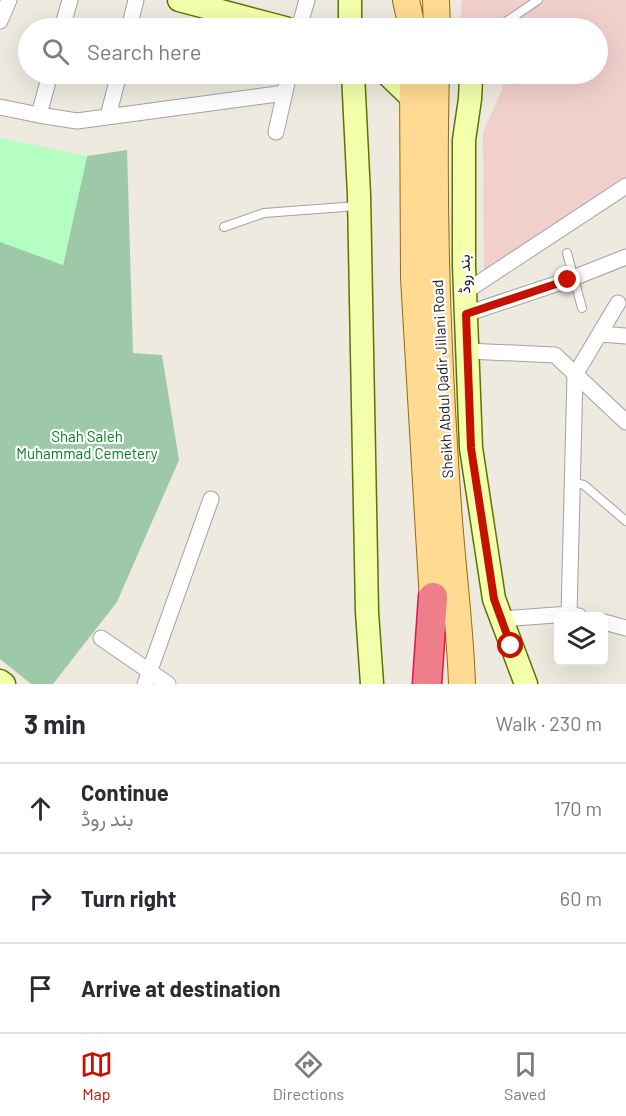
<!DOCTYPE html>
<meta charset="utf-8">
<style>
:root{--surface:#fff;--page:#f2f2f3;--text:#2b2b33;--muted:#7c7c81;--line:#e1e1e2;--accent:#c61100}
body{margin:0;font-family:Barlow,Vazirmatn,sans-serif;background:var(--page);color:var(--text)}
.controls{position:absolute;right:18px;bottom:18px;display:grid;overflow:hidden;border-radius:9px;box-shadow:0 6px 24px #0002}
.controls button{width:54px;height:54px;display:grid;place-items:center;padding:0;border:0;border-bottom:2px solid var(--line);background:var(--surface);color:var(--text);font:30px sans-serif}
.stop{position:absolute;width:18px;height:18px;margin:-14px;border:4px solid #c61100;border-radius:50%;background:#fff}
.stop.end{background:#c61100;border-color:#fff;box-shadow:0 2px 6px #0008}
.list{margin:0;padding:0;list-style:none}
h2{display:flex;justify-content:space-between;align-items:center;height:78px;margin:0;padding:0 24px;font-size:26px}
h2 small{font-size:20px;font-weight:400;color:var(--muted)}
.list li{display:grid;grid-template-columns:39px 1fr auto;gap:18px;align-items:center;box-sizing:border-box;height:90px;padding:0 24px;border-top:2px solid var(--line)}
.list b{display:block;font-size:22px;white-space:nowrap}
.list p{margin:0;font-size:20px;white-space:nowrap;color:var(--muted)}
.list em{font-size:20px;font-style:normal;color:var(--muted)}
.icon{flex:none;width:33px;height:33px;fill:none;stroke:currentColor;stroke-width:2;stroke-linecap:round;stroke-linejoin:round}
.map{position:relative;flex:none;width:626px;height:684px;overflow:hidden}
.search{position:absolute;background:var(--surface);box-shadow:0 6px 24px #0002;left:18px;right:18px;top:18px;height:66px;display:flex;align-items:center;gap:15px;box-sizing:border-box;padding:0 21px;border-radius:33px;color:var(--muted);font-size:22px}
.sheet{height:348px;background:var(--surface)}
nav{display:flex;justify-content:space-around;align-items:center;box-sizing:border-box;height:84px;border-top:2px solid var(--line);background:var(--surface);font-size:16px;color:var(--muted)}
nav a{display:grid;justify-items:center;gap:3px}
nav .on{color:var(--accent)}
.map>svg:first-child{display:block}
</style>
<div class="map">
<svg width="626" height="684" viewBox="0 0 626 684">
<rect width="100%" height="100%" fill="#eeeadf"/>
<path fill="#f1d0cc" d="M462,0h164v186l-142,94 -1,-148 19,-42 4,-16h92v-46h-116l-8,-6 -14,-1z"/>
<path fill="#9ec9a8" d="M127,150l6,203 29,2 17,105 -62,142 -64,82h-22l-31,-25v-419l63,25 24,-109z"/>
<path fill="#b5fec2" d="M0,138l87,18 -24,109 -63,-23z"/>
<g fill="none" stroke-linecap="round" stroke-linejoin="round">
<defs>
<path id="lane" d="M497,28l41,-28
M224,227l40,-14 93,-7
M567,253l15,55
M573,482l11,3 42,36"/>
<path id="street" d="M0,21l9,-21
M62,28l8,-28
M129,28l7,-28
M299,28l8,-28
M50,74l-11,41 38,6 208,-28
M0,107l39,8
M108,116l11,-42
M276,132l13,-58
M465,292l161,-106
M466,314l102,-34 58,-23
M600,334l26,2
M467,351l88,4 71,67
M569,614l6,-239 43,-72
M501,619l68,-5 10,2
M604,622l22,6
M101,638l67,46
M145,684l66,-185"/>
<path id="secondary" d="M179,0l106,28
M350,0v28
M353,74l6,121 8,417 5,72
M387,74l26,25
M469,74l2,5 -1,20 -6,41v125l7,183 23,151 32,85
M0,681l4,3"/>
<path id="primary" d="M406,0l6,28
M436,0l1,28
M413,74l1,204 20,340
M436,74c-4,144 2,289 12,433 4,59 12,118 14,177"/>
<path id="highway" d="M427,684l6,-87"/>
</defs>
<use href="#lane" stroke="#a2a2a2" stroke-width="10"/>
<use href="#street" stroke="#a2a2a2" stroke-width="17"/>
<use href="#secondary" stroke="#5d7400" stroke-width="25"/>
<use href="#primary" stroke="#926e00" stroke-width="28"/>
<use href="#highway" stroke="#e51349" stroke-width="31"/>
<use href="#lane" stroke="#fff" stroke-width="8"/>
<use href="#street" stroke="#fff" stroke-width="15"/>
<use href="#secondary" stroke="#f4ffac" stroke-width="22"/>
<use href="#primary" stroke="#ffda93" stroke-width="26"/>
<use href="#highway" stroke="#ee7e89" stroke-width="28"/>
</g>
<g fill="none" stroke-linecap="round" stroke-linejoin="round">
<path stroke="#c61100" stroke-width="8" d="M511,646l-17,-47 -23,-151 -5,-134 102,-34"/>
</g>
<g text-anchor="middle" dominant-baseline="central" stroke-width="4.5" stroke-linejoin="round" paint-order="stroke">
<g font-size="15" fill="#1b1b1b" stroke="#fff">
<text transform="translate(464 274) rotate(-91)">بند روڈ</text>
<text transform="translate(442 379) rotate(-93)">Sheikh Abdul Qadir Jillani Road</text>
</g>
<g font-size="15" fill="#018117" stroke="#fff">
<text x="87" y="436">Shah Saleh<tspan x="87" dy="17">Muhammad Cemetery</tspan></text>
</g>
</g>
</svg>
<div class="controls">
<button><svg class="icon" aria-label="layers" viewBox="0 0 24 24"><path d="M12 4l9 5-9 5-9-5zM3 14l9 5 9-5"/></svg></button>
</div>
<div class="stop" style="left:511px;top:646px"></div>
<div class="stop end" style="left:568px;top:280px"></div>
<div class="search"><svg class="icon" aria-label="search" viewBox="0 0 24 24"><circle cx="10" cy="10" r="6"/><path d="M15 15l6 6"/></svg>Search here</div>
</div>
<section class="sheet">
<h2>3 min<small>Walk · 230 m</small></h2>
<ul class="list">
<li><svg class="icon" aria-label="ahead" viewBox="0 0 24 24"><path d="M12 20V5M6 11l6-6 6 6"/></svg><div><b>Continue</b><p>بند روڈ</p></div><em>170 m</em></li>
<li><svg class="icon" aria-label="right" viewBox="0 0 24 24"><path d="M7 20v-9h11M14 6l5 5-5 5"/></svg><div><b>Turn right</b></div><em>60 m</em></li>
<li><svg class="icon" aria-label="arrive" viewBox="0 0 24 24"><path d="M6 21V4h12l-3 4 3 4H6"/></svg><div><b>Arrive at destination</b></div></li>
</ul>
</section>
<nav>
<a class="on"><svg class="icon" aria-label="map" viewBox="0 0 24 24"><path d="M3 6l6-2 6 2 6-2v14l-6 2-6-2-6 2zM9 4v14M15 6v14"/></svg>Map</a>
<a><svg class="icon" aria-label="directions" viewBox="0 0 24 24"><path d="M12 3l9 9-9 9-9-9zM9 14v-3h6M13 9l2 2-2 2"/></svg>Directions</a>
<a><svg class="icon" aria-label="saved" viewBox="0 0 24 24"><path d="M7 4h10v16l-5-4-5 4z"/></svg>Saved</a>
</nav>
